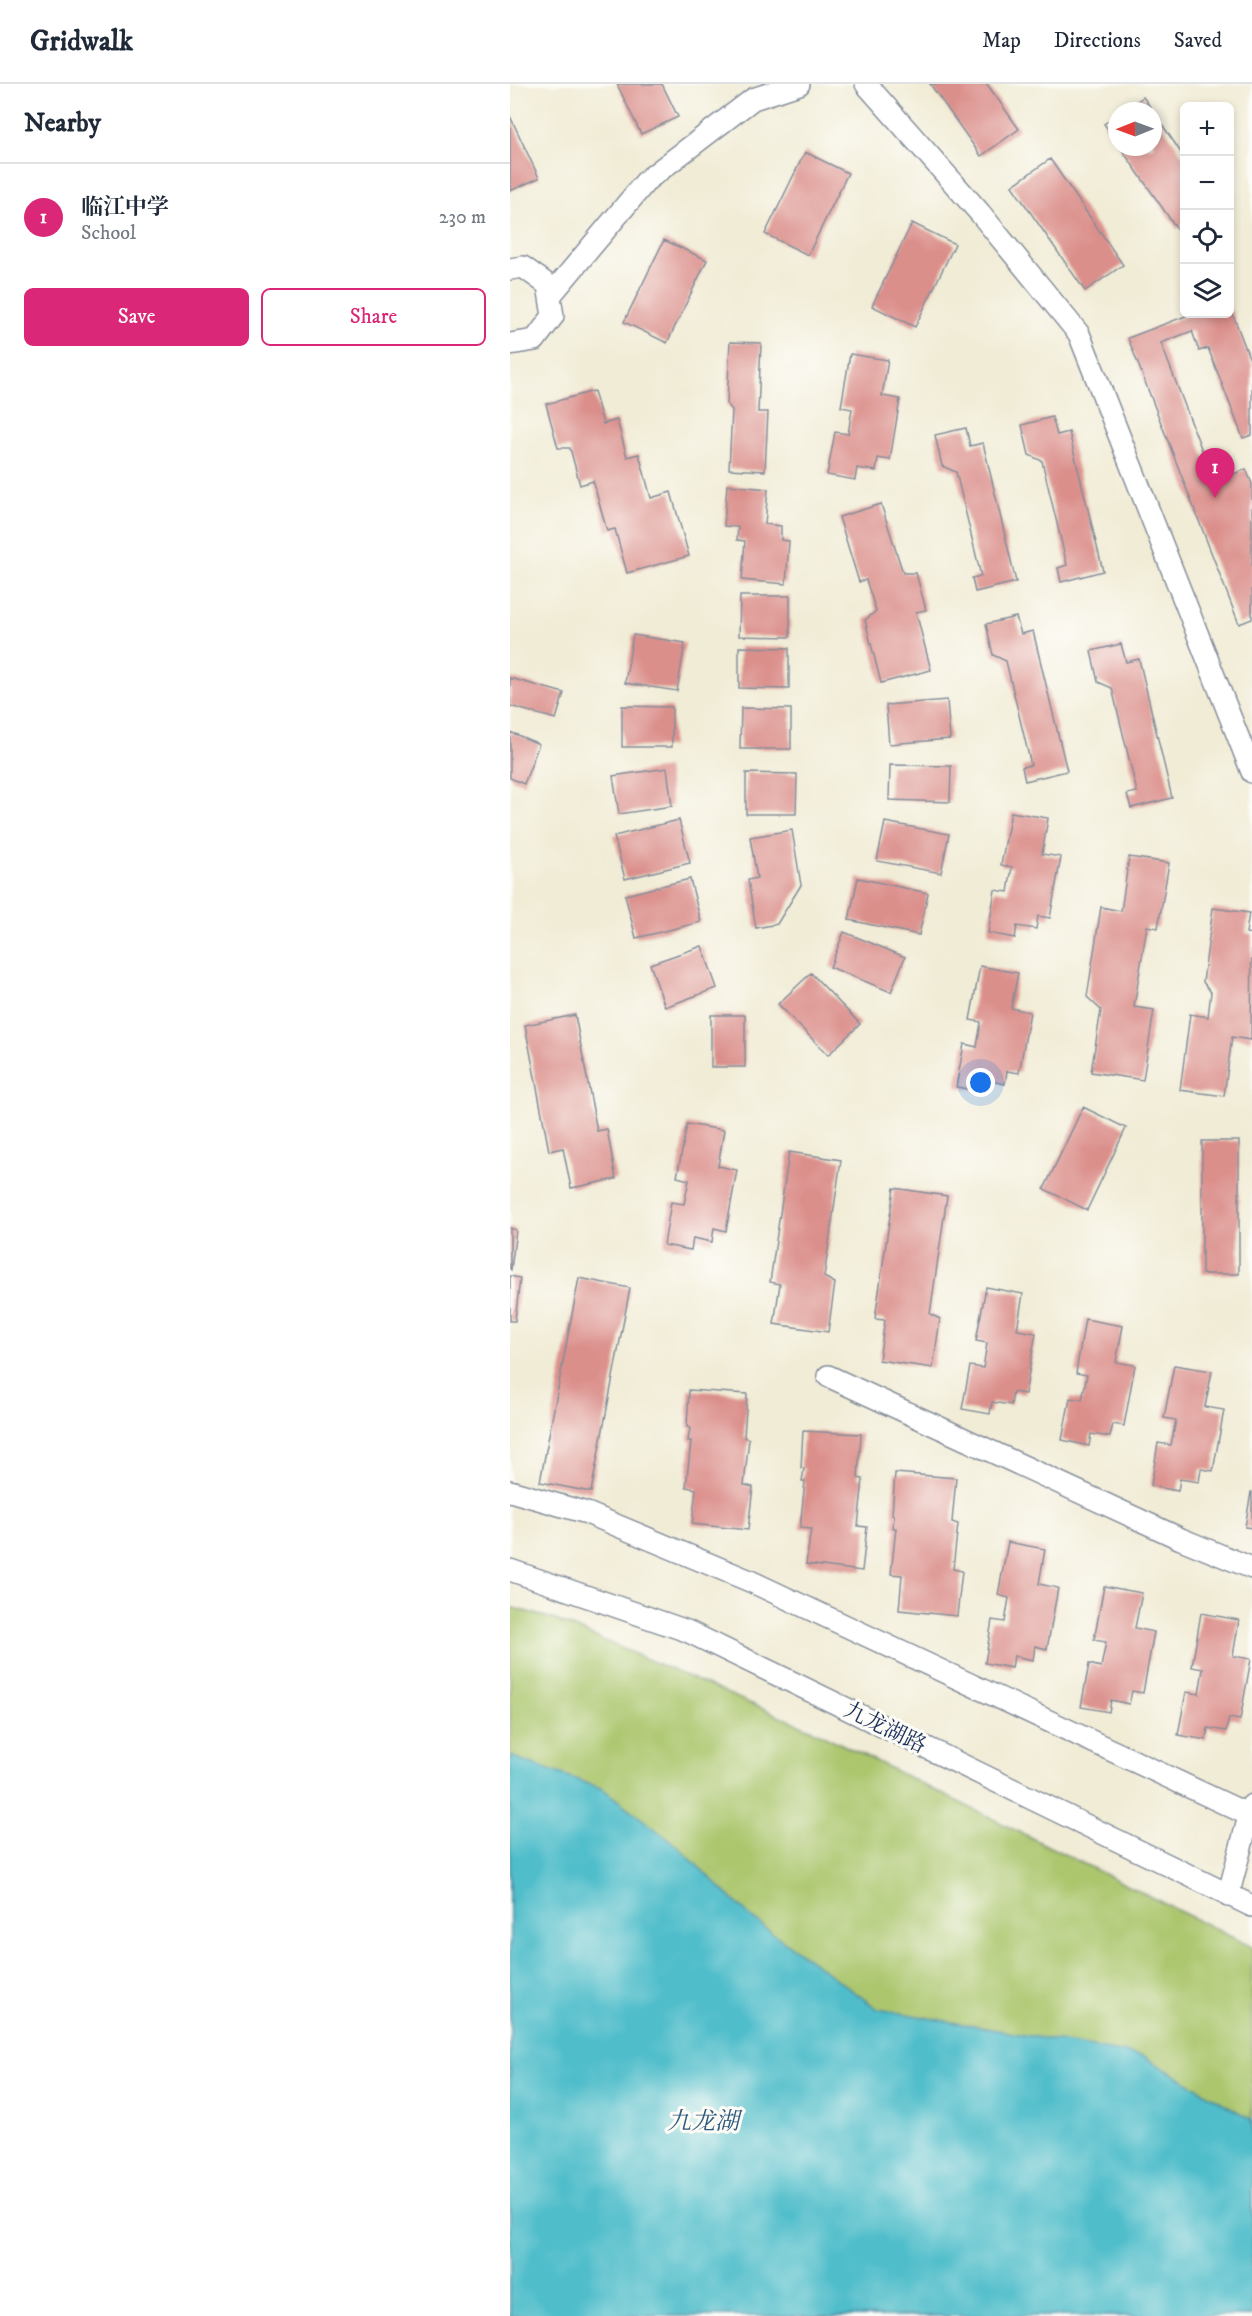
<!DOCTYPE html>
<meta charset="utf-8">
<style>
:root{--surface:#fff;--page:#f2f2f3;--text:#1f2937;--muted:#747a83;--line:#e0e1e3;--accent:#db2777}
body{margin:0;font-family:"IM FELL DW Pica","Noto Serif SC",serif;background:var(--page);color:var(--text)}
.controls{position:absolute;right:18px;top:18px;display:grid;overflow:hidden;border-radius:9px;box-shadow:0 3px 9px #0003}
.controls button{width:54px;height:54px;display:grid;place-items:center;padding:0;border:0;border-bottom:2px solid var(--line);background:var(--surface);color:var(--text);font:30px sans-serif}
.compass{position:absolute;left:598px;top:18px;width:54px;height:54px;border-radius:50%;background:var(--surface);box-shadow:0 3px 9px #0003;rotate:269deg}
.you{position:absolute;left:471px;top:999px;width:21px;height:21px;margin:-15px;border:4px solid #fff;border-radius:50%;background:#1a73e8;box-shadow:0 0 0 9px #1a73e833}
.badge{display:grid;place-items:center;width:39px;height:39px;border-radius:50%;background:var(--accent);color:#fff;font-size:20px;font-weight:700}
.pin{position:absolute;translate:-50% -50px;filter:drop-shadow(0 2px 3px #0008)}
.pin::after{content:'';position:absolute;top:32px;width:21px;height:18px;background:inherit;clip-path:polygon(0 0,100% 0,50% 100%)}
.list{margin:0;padding:0;list-style:none}
h2{display:flex;justify-content:space-between;align-items:center;height:78px;margin:0;padding:0 24px;font-size:26px}
h2 small{font-size:20px;font-weight:400;color:var(--muted)}
.list li{display:grid;grid-template-columns:39px 1fr auto;gap:18px;align-items:center;box-sizing:border-box;height:108px;padding:0 24px;border-top:2px solid var(--line)}
.list b{display:block;font-size:22px;white-space:nowrap}
.list p{margin:0;font-size:20px;white-space:nowrap;color:var(--muted)}
.list em{font-size:20px;font-style:normal;color:var(--muted)}
.actions{display:flex;gap:12px;padding:18px 24px}
.actions a{flex:1;padding:14px 0;border:2px solid var(--accent);border-radius:9px;text-align:center;font-size:21px;color:var(--accent)}
.actions .main{background:var(--accent);color:#fff}
.icon{flex:none;width:33px;height:33px;fill:none;stroke:currentColor;stroke-width:2;stroke-linecap:round;stroke-linejoin:round}
.map{position:relative;flex:none;width:742px;height:2232px;overflow:hidden}
header{display:flex;align-items:center;gap:36px;box-sizing:border-box;height:84px;padding:0 30px;background:var(--surface);border-bottom:2px solid var(--line)}
header strong{font-size:28px}
nav{display:flex;gap:33px;margin-inline-start:auto;font-size:21px}
main{display:flex}
aside{flex:1;background:var(--surface)}
.map>svg:first-child{display:block}
</style>
<header>
<strong>Gridwalk</strong>
<nav><a>Map</a><a>Directions</a><a>Saved</a></nav>
</header>
<main>
<aside>
<h2>Nearby<small></small></h2>
<ul class="list">
<li><span class="badge">1</span><div><b>临江中学</b><p>School</p></div><em>230 m</em></li>
</ul>
<div class="actions"><a class="main">Save</a><a>Share</a></div>
</aside>
<div class="map">
<svg width="742" height="2232" viewBox="0 0 742 2232">
<rect width="100%" height="100%" fill="#fdfcf7"/>
<filter id="ink" filterUnits="userSpaceOnUse"><feTurbulence type="fractalNoise" baseFrequency=".0167" numOctaves="2"/><feDisplacementMap in="SourceGraphic" scale="12" xChannelSelector="R" yChannelSelector="G"/><feConvolveMatrix kernelMatrix="1 2 1 2 8 2 1 2 1" color-interpolation-filters="sRGB"/></filter>
<filter id="wash" filterUnits="userSpaceOnUse"><feTurbulence type="fractalNoise" baseFrequency=".008" numOctaves="4" result="noise"/><feDisplacementMap in="SourceGraphic" scale="24" xChannelSelector="R" yChannelSelector="G"/><feGaussianBlur stdDeviation="1.35" result="paint"/><feColorMatrix in="noise" values="0 0 0 0 0 0 0 0 0 0 0 0 0 0 0 0 0 1.4 0 .05"/><feComposite in="paint" operator="in"/></filter>
<g filter="url(#wash)">
<rect width="100%" height="100%" fill="#f1ecd6"/>
<path fill="#abc66d" stroke="#637a66" stroke-width="1.5" d="M0,1523l43,12 262,112 437,216v369h-742z"/>
<path fill="#50bdca" stroke="#367694" stroke-width="1.5" d="M0,1672l93,33 73,56 76,73 126,91 265,47 109,64v196h-742z"/>
<g id="blocks">
<path fill="#db8f8b" d="M107,0h45l16,33 -37,17z
M420,0h57l32,45 -38,27z
M633,13l10,14h-30z
M643,27l31,46v67l-7,5 -57,-82h33z
M607,31v27l-13,-18z
M0,32l29,62 -29,13z
M295,68l43,21 -40,82 -43,-21z
M540,75l73,106 -38,26 -73,-105z
M402,139l43,21 -40,83 -43,-21z
M154,156l43,20 -40,83 -43,-21z
M720,223l22,58v70l-9,3 -35,-90 -9,3 -7,-20 -31,12 53,139 32,-13 6,15v135l-13,5 -111,-286 63,-24h39z
M220,258l31,1 -3,69h10l-3,59 -36,-2 3,-59 -5,-6z
M340,270l38,6 -6,36 18,3 -10,61 -12,-2 -2,13 -19,-3 -2,12 -28,-5 8,-43 13,2 4,-25 -11,-2z
M84,307l9,33 14,-4 10,37 12,-3 12,44 20,-6 18,64 -62,17 -12,-44 -8,2 -14,-50 -13,4 -10,-37h-12l-12,-44z
M542,333l5,18 12,-3 34,139 -42,11 -3,-14 9,-3 -25,-104 -13,-6 -7,-30z
M456,344l4,18 13,-3 33,139 -41,10 -3,-14 9,-2 -25,-104 -14,-6 -7,-31z
M217,401l41,4 -3,35 16,2v14l8,1 -3,43 -44,-4 3,-39 -8,-1 1,-13 -14,-1z
M371,420l22,69h13l10,37 -10,2 15,58 -50,13 -16,-63 11,-9 -10,-31 -7,2 -20,-65z
M230,512h50v41l-51,-1z
M506,533l5,17 12,-3 34,140 -42,10 -3,-14 9,-2 -25,-104 -13,-6 -7,-31z
M123,551l52,8 -8,48 -52,-8z
M611,560l5,18 13,-3 33,139 -41,10 -4,-14 10,-2 -25,-104 -14,-6 -7,-31z
M229,563l50,1v41l-50,-1z
M0,594l54,15 -8,26 -46,-13z
M437,616l3,39 -61,5 -3,-39z
M112,622l50,1v40h-50z
M231,624l50,1v40h-51z
M0,648l29,12 -15,40 -14,-6z
M380,681l61,1 -1,36 -61,-2z
M157,684l5,38 -53,8 -6,-38z
M236,689l51,1 -1,40h-50z
M501,728l37,6 -6,36 19,3 -11,61 -12,-2 -2,13 -19,-3 -2,12 -27,-5 7,-43 13,2 4,-25 -11,-2z
M169,736l11,43 -65,16 -11,-43z
M375,738l64,12 -8,39 -64,-12z
M282,746l9,55 -24,39 -21,4 -8,-48 9,-2 -7,-41z
M619,773l40,6 -11,65 -11,-2 -13,81 20,3 -11,70 -52,-8 10,-62 -14,-13 14,-90 20,4z
M348,794l70,15 -9,42 -70,-15z
M180,795l11,43 -65,16 -11,-43z
M703,824l36,5 -3,20 6,1 -1,106 -19,-3 -8,59 -44,-6 10,-76 18,3 3,-25 -8,-10z
M334,848l61,25 -14,35 -61,-25z
M192,862l15,42 -52,19 -15,-43z
M470,882l38,7 -7,35 19,4 -11,61 -12,-2 -2,13 -19,-4 -2,12 -28,-5 8,-43 13,3 4,-25 -11,-2z
M301,889l49,51 -32,31 -50,-51z
M65,931l22,116 10,-2 9,50 -45,9 -8,-40 -14,3 -24,-126z
M201,931h34v52h-34z
M573,1023l43,21 -39,82 -43,-21z
M177,1040l37,6 -6,36 19,4 -11,61 -12,-3 -2,14 -19,-4 -2,12 -27,-5 7,-43 13,2 5,-24 -12,-3z
M692,1057h37v133h-37z
M279,1068l52,8 -17,117 11,6 -7,49 -54,-8 6,-40 -10,-2z
M384,1104l53,8 -17,118 10,5 -7,49 -54,-8 6,-40 -10,-1z
M0,1144l6,2 -5,40 -1,-1z
M0,1192l10,2 -5,43h-5z
M69,1194l51,10 -39,204 -51,-10z
M476,1203l37,7 -6,36 19,3 -11,61 -12,-2 -2,13 -19,-3 -2,12 -28,-5 8,-43 13,2 4,-25 -11,-2z
M575,1235l38,7 -7,36 19,3 -11,61 -11,-2 -3,13 -19,-3 -2,12 -27,-6 8,-42 12,2 5,-25 -11,-2z
M664,1281l38,6 -7,36 19,3 -11,61 -12,-2 -2,13 -19,-3 -2,12 -27,-5 7,-43 13,2 5,-25 -12,-2z
M179,1306l58,4 -3,43 5,2 -5,46 9,2 -5,43 -56,-6 4,-35 -10,-2 5,-46h-3l2,-13 -3,-1z
M293,1347l58,3 -3,44 5,1 -5,47 9,1 -5,44 -56,-7 5,-35 -11,-1 5,-47h-3l2,-12 -3,-1z
M385,1389l61,5 -4,44 6,2 -5,45 9,2 -5,45 -58,-6 3,-35 -11,-1 5,-46h-3l1,-13h-2z
M741,1408h1v36l-7,-1z
M498,1458l37,7 -6,35 19,4 -11,61 -12,-3 -2,14 -19,-4 -2,12 -27,-5 7,-43 13,2 4,-24 -11,-3z
M594,1502l38,7 -7,35 19,4 -11,61 -11,-2 -3,13 -18,-4 -2,12 -28,-5 8,-43 12,3 5,-25 -12,-2z
M691,1529l38,7 -6,36 18,3 -11,61 -11,-2 -3,13 -18,-3 -2,12 -28,-5 8,-43 13,2 4,-25 -11,-2z"/>
</g>
</g>
<g filter="url(#ink)">
<use href="#blocks" fill-opacity="0" stroke="#868e9a" stroke-width="1.5"/>
<g fill="none" stroke-linecap="round" stroke-linejoin="round">
<defs>
<path id="minor" d="M356,0l114,129 99,121 173,438
M0,185l13,-2 25,18 5,31 -18,24 -25,4
M40,212l97,-116 106,-81 46,-15
M318,1292l353,163 71,29
M0,1407l77,22 163,68 499,234
M0,1486l177,61 565,275
M718,1812l24,-91"/>
</defs>
<use href="#minor" stroke="#868e9a" stroke-width="24"/>
<use href="#minor" stroke="#fff" stroke-width="21"/>
</g>
</g>
<g text-anchor="middle" dominant-baseline="central" stroke-width="6" stroke-linejoin="round" paint-order="stroke">
<g font-size="22" fill="#1b2f5e" stroke="#fdfcf7">
<text transform="translate(375 1644) rotate(26)">九龙湖路</text>
</g>
<g font-size="24" font-style="italic" fill="#2b5a7e" stroke="#fdfcf7">
<text x="193" y="2038">九龙湖</text>
</g>
</g>
</svg>
<div class="controls">
<button>+</button>
<button>−</button>
<button><svg class="icon" aria-label="locate" viewBox="0 0 24 24"><circle cx="12" cy="12" r="6"/><path d="M12 2v4M12 18v4M2 12h4M18 12h4"/></svg></button>
<button><svg class="icon" aria-label="layers" viewBox="0 0 24 24"><path d="M12 4l9 5-9 5-9-5zM3 14l9 5 9-5"/></svg></button>
</div>
<svg class="compass" viewBox="-18 -18 36 36"><path d="M0-13l5 13h-10z" fill="#e53935"/><path d="M0 13l5-13h-10z" fill="#747a83"/></svg>
<div class="you"></div>
<div class="pin badge" style="left:705px;top:414px">1</div>
</div>
</main>
